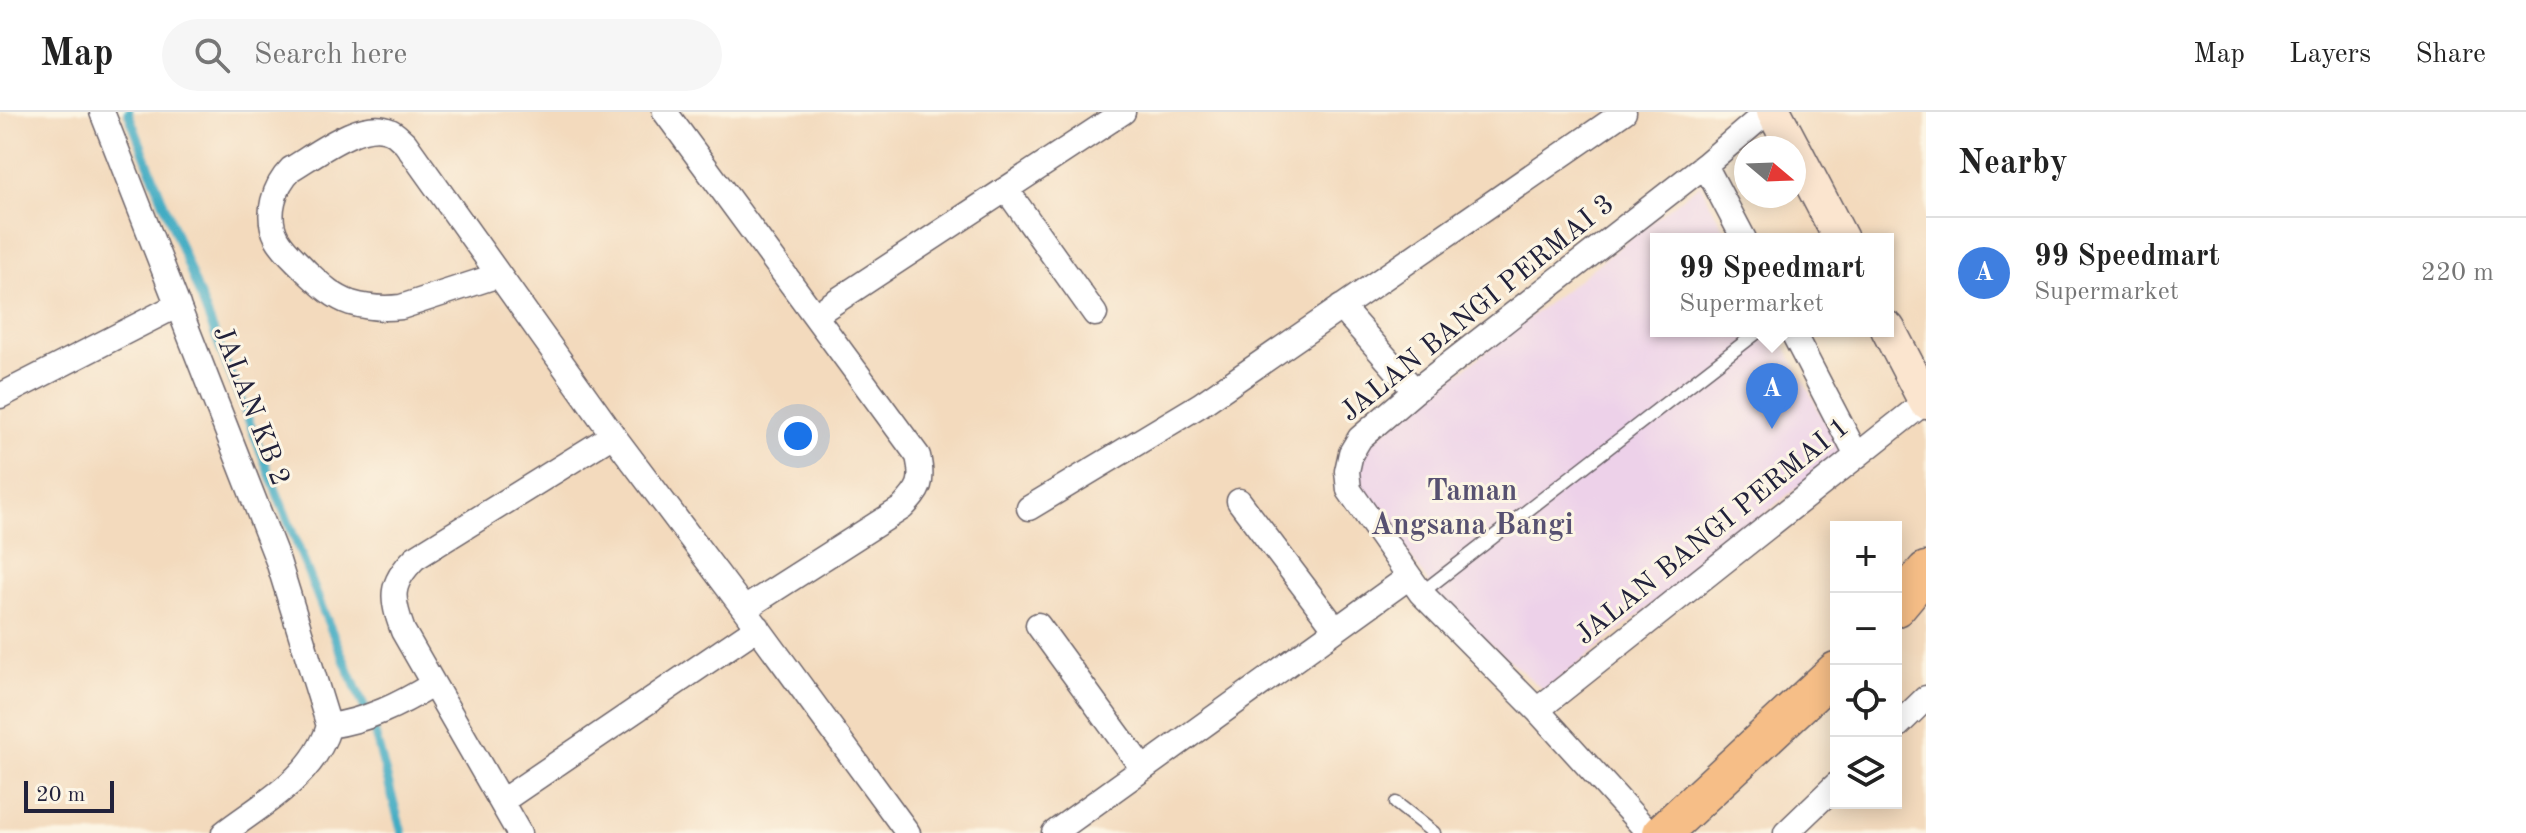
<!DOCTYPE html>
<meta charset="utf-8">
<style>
:root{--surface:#fff;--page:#f6f6f6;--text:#222;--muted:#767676;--line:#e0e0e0;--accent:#c8321e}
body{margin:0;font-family:"Old Standard TT",serif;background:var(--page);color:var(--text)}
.controls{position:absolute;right:24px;bottom:24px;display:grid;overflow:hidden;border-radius:0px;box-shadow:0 4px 20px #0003}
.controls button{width:72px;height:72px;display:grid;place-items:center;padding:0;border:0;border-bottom:2px solid var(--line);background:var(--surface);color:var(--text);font:40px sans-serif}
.compass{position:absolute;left:1734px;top:24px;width:72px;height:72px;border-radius:50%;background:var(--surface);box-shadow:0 4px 20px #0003;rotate:109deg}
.scale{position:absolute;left:24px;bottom:20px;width:90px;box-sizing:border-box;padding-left:8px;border:4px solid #22223b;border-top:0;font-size:22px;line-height:28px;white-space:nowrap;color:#22223b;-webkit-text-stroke:6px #fcf5e5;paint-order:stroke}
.you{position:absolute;left:798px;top:324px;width:28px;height:28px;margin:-20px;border:6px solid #fff;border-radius:50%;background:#1a73e8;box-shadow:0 0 0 12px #1a73e833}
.badge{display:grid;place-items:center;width:52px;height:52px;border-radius:50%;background:var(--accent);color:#fff;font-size:26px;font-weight:700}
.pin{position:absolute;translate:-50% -66px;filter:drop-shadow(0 2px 4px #0008)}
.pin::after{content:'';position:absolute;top:42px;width:28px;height:24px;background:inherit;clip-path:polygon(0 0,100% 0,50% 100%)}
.popup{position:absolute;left:1650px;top:121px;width:244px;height:104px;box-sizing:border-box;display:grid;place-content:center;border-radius:0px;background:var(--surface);filter:drop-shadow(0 2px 6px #0005);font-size:26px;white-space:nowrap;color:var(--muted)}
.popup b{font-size:30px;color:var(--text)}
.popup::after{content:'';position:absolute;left:50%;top:100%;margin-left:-16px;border:16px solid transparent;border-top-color:var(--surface)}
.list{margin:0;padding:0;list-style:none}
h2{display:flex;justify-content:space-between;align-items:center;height:104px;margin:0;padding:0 32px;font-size:34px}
h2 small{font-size:26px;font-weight:400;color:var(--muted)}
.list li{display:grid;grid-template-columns:52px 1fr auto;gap:24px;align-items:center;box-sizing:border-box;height:112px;padding:0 32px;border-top:2px solid var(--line)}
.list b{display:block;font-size:30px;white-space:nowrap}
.list p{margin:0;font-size:26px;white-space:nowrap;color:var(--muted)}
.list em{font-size:26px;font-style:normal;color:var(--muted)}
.icon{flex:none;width:44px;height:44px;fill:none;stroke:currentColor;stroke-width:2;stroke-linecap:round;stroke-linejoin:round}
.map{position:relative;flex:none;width:1926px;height:721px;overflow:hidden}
header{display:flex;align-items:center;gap:48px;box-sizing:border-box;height:112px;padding:0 40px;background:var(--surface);border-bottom:2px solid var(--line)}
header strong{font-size:38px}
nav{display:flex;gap:44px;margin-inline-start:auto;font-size:28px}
.search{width:560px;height:72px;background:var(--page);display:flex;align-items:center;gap:20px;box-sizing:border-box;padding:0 28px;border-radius:44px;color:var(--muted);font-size:30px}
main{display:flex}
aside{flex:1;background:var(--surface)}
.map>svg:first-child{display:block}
</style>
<header>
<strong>Map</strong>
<div class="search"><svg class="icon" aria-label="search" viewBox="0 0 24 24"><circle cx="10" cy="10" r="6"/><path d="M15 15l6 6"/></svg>Search here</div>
<nav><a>Map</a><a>Layers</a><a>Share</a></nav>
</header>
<main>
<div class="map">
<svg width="1926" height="721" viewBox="0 0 1926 721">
<rect width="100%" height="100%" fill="#fcf5e5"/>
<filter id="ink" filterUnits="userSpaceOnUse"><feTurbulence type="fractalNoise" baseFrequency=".0125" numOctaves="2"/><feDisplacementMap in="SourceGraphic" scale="16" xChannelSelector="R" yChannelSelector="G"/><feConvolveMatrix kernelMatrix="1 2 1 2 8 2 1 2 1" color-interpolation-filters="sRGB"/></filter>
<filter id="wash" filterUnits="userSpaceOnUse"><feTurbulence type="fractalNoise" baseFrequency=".006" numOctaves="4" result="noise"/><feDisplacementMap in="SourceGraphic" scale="32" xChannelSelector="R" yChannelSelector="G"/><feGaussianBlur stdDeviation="1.8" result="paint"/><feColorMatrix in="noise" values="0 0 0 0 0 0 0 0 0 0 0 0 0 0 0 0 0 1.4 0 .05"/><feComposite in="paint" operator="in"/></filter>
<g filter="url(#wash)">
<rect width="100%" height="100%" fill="#f3dabd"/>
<path fill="#edd1e9" d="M1700,72l29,55h-73v92h121l64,121 -297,239 -106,-94 -76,-111 -4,-20 9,-21z"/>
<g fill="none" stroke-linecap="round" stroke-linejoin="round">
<path stroke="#43acc3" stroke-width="9" d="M128,0l196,501 50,117 28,103"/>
</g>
</g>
<g filter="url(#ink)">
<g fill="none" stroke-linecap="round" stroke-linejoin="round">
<defs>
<path id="lane" d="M1421,481l338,-262
M1396,691l38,30"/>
<path id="street" d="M102,0l176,449 51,165
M665,0l253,344c6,27 2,33 -16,52l-158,101
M1705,53l39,74
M1006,77l89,125
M499,163l-98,32c-17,2 -33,1 -50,-4 -18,-6 -31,-19 -45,-32 -9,-10 -22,-20 -29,-33 -12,-23 -3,-52 14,-69 24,-14 71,-51 99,-38 5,2 10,8 15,12l208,292 131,174 164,224
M1341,195l74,84
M815,203l308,-203
M1792,219l65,125
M0,284l178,-91
M1239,389l96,127
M1029,396l171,-103 424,-293
M1038,513l105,144
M1537,598l389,-309
M1896,615l30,-29
M502,689l256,-174
M224,721c39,-30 90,-56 105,-107 39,-6 70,-21 103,-41
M519,721l-116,-202c-12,-33 -14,-47 12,-73l198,-123
M1054,721l355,-256
M1649,721l-112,-123 -116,-117 -72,-103 -2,-19 4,-18 9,-15 55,-47 290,-226 62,-53
M1786,721l50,-48"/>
<path id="secondary" d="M1774,0l19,36
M1794,37l47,90
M1888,217l38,73"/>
<path id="primary" d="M1896,495l30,-36
M1662,721l174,-162"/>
</defs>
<use href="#lane" stroke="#6b6268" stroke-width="15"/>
<use href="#street" stroke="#6b6268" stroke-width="27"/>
<use href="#secondary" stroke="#6b6268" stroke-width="37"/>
<use href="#primary" stroke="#6b6268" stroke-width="41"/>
<use href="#lane" stroke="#fff" stroke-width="12"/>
<use href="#street" stroke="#fff" stroke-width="24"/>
<use href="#secondary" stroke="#fbe5cf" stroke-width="34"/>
<use href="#primary" stroke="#f6be87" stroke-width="38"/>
</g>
</g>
<g text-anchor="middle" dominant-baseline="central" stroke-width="6" stroke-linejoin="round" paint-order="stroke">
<g font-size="28" fill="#22223b" stroke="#fcf5e5">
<text transform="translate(1478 197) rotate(-39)">JALAN BANGI PERMAI 3</text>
<text transform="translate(250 294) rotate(69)">JALAN KB 2</text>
<text transform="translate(1713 420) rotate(-39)">JALAN BANGI PERMAI 1</text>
</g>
<g font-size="30" font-weight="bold" fill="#575171" stroke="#fcf5e5">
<text x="1472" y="380">Taman<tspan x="1472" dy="34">Angsana Bangi</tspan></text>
</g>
</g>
</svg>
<div class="controls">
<button>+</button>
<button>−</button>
<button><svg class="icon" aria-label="locate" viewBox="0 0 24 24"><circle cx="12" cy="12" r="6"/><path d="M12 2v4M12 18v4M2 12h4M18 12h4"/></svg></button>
<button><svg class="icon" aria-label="layers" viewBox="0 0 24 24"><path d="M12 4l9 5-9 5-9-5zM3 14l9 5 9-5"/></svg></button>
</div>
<svg class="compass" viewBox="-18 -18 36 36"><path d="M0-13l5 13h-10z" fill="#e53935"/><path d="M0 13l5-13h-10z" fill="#767676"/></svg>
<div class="scale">20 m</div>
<div class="you"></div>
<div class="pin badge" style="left:1772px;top:317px;background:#3f7fe0">A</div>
<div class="popup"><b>99 Speedmart</b>Supermarket</div>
</div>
<aside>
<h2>Nearby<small></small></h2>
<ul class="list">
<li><span class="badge" style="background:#3f7fe0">A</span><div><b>99 Speedmart</b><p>Supermarket</p></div><em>220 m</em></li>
</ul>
</aside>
</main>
